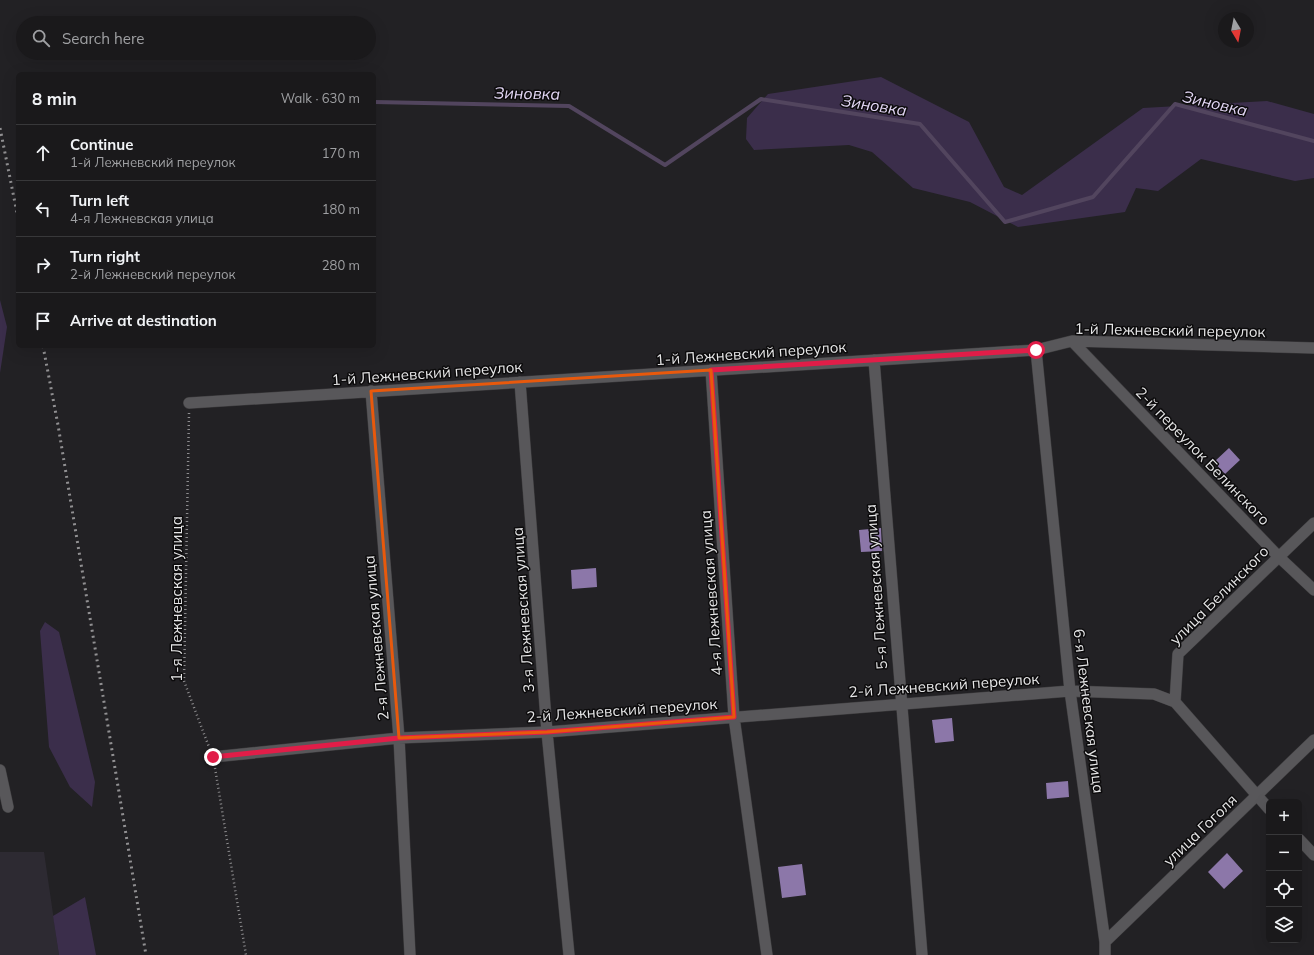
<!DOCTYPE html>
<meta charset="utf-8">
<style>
:root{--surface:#1a191b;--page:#272628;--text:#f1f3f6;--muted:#9fa0a3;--line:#38383a}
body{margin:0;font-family:Mulish,sans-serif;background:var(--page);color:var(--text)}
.controls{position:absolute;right:12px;bottom:12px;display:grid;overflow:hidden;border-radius:6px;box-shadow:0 4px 16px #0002}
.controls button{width:36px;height:36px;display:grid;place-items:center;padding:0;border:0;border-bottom:1px solid var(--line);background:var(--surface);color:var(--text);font:20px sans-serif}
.compass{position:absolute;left:1218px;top:12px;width:36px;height:36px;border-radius:50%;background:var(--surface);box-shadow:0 4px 16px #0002;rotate:170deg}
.stop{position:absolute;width:12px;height:12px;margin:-9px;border:3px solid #e11d48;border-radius:50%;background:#fff}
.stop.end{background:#e11d48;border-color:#fff;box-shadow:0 1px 4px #0008}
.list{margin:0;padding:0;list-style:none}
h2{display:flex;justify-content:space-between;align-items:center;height:52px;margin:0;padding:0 16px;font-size:17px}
h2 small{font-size:13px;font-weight:400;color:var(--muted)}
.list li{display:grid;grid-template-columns:26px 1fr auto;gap:12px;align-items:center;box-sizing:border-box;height:56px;padding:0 16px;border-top:1px solid var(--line)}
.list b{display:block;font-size:15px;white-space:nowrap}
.list p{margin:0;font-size:13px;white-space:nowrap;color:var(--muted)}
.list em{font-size:13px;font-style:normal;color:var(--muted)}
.icon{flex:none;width:22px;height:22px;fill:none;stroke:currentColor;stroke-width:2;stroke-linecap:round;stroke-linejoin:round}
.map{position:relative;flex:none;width:1314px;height:955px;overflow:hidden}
.search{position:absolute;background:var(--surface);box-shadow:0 4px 16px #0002;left:16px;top:16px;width:360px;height:44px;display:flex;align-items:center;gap:10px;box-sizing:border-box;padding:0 14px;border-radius:22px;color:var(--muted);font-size:15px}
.panel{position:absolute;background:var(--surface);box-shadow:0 4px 16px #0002;left:16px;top:72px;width:360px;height:276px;border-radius:6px}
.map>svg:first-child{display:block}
</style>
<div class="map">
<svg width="1314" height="955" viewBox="0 0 1314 955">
<rect width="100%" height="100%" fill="#222124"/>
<path fill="#2d2a32" d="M0,852h44l15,103h-59z"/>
<path fill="#3b2e4b" d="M881,77l88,45 35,65 18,8 121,-87 124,-7 47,13v64l-19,3 -94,-22 -43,32 -22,-3 -11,24 -107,15 -48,-25 -57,-14 -41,-36 -23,-7 -95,5 -8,-11 1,-21 21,-24z
M0,300l7,27 -7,46z
M45,622l14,10 36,150 -3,25 -22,-20 -21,-40 -9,-116z
M85,897l11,58h-37l-6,-39z"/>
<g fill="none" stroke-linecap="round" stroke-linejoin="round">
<path stroke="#52455e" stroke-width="4" d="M374,102l195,4 96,59 96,-66 159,25 85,98 88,-25 82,-93 139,37"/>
</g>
<path fill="#8c77a9" d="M1229,448l11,12 -15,14 -11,-12z
M881,528l1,23 -21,1 -2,-22z
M596,568l1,19 -25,2 -1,-19z
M952,718l2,23 -19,2 -3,-23z
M1068,781l1,16 -22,2 -1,-16z
M1227,853l16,18 -19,18 -16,-17z
M802,864l4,31 -24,3 -4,-31z"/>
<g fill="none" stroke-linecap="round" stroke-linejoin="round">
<defs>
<path id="minor" d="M1072,341l207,216 35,33
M1036,350l34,341 35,251v13
M874,360l48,595
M711,370l23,347 33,238
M520,382l27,350 22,223
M371,391l28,347 11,217
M189,403l847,-53 36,-9 242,7
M1175,702l3,-48 136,-131
M213,757l186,-19 148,-6 523,-41 84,3 21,8 94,107
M0,770l8,37
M1299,839l15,16
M1105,942l209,-202"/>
</defs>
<use href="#minor" stroke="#3c3b3d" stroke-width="12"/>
<path stroke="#8e8d8f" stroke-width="2.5" stroke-dasharray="1 3" stroke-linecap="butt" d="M189,413l-5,268 25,66
M215,768l31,187"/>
<use href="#minor" stroke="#58575a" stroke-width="11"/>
<path stroke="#919092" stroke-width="3" stroke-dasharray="2 4" stroke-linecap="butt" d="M0,128l18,90
M43,346l15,79 88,530"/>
</g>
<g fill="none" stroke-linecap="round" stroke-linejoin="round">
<path stroke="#e11d48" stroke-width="5" d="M213,757l186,-19 148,-6 187,-15 -23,-347 325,-20"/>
</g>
<path fill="none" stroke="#e8590c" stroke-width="3" stroke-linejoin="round" d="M711,370l23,347 -187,15 -148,6 -28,-347z"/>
<g text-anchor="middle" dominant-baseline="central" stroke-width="3" stroke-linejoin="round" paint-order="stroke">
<g font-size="15" fill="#e6e6e7" stroke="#0c0b0c">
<text transform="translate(1170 330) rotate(1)">1-й Лежневский переулок</text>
<text transform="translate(751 353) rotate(-4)">1-й Лежневский переулок</text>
<text transform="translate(427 373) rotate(-4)">1-й Лежневский переулок</text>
<text transform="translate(1203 456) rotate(46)">2-й переулок Белинского</text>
<text transform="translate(876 587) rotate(-94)">5-я Лежневская улица</text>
<text transform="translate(711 593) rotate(-94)">4-я Лежневская улица</text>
<text transform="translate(1219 595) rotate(-45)">улица Белинского</text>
<text transform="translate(176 599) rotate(-90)">1-я Лежневская улица</text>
<text transform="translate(523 610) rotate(-94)">3-я Лежневская улица</text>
<text transform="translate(376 638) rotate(-95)">2-я Лежневская улица</text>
<text transform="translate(944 685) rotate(-4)">2-й Лежневский переулок</text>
<text transform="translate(622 710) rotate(-4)">2-й Лежневский переулок</text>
<text transform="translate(1089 711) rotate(83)">6-я Лежневская улица</text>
<text transform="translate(1200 830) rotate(-44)">улица Гоголя</text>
</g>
<g font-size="16" font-style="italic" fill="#e3d7f5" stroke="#0c0b0c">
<text transform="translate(527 93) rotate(1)">Зиновка</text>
<text transform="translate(1215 103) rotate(13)">Зиновка</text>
<text transform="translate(874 105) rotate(9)">Зиновка</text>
</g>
</g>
</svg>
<div class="controls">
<button>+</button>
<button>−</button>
<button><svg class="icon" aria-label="locate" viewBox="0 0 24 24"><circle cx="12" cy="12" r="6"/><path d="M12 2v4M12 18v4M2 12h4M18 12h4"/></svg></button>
<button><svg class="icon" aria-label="layers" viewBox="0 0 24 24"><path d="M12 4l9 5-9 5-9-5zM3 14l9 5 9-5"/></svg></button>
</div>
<svg class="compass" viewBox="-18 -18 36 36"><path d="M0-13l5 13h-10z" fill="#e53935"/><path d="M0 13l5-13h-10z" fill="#9fa0a3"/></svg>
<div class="stop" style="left:1036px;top:350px"></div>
<div class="stop end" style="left:213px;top:757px"></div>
<div class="search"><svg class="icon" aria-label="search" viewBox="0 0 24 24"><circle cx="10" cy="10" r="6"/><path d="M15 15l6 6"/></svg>Search here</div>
<section class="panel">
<h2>8 min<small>Walk · 630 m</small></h2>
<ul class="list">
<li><svg class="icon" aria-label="ahead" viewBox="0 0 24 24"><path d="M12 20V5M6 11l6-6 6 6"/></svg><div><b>Continue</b><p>1-й Лежневский переулок</p></div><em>170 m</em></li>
<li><svg class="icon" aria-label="left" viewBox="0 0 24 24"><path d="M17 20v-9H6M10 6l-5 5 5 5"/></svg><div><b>Turn left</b><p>4-я Лежневская улица</p></div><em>180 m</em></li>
<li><svg class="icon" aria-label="right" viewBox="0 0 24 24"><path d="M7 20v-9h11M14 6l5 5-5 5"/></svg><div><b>Turn right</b><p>2-й Лежневский переулок</p></div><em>280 m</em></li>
<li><svg class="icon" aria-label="arrive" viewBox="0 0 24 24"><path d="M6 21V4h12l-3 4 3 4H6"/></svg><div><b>Arrive at destination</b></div></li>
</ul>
</section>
</div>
